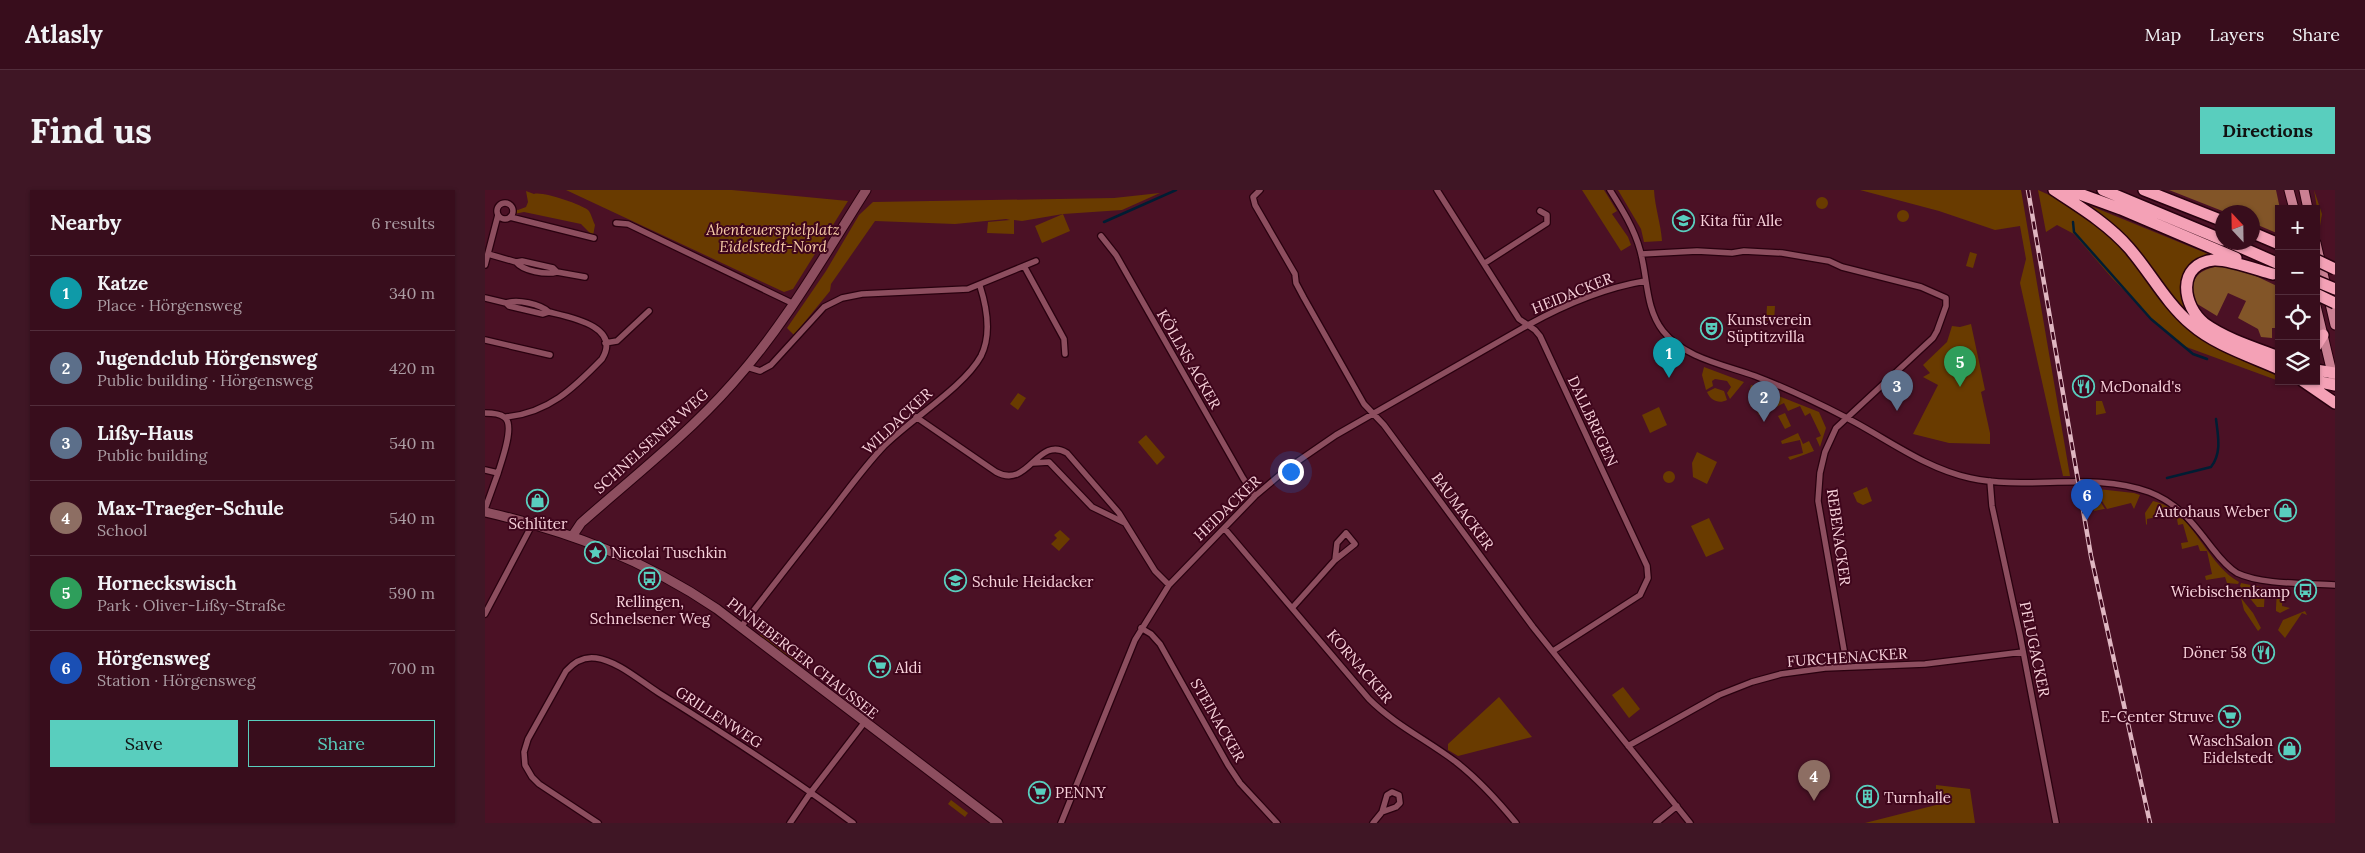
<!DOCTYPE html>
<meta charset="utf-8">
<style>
:root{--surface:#380d1c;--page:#3f1625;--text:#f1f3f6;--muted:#ab9ca3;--line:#522d3b;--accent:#59cebe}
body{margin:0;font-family:Lora,serif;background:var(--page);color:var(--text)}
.controls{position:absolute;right:15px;top:15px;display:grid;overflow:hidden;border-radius:0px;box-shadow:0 1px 4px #0004}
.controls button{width:45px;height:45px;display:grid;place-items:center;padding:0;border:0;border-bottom:1px solid var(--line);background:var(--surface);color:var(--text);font:25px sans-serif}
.compass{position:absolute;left:1730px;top:15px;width:45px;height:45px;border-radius:50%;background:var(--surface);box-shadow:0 1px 4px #0004;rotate:338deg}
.you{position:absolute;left:805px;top:281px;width:18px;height:18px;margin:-12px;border:4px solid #fff;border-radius:50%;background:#1a73e8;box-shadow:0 0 0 8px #1a73e833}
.badge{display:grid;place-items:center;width:32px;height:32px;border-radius:50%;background:var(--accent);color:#fff;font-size:16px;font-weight:700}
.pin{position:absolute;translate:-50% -41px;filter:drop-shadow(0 1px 2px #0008)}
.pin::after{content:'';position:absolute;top:26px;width:18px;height:15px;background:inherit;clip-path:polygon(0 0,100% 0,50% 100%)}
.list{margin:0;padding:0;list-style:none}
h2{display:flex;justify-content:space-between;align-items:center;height:65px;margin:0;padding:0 20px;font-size:21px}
h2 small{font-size:16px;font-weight:400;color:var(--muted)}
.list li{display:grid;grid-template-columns:32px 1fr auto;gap:15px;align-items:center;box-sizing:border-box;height:75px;padding:0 20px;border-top:1px solid var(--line)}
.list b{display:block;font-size:19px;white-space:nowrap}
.list p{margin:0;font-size:16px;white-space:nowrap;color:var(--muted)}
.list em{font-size:16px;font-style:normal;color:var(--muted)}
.actions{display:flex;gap:10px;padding:15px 20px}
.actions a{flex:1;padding:11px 0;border:1px solid var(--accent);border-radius:0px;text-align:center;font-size:18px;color:var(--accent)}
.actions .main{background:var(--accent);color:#111}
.icon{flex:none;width:28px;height:28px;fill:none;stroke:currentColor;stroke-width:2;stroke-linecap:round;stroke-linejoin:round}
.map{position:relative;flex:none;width:1850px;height:633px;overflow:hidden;border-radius:0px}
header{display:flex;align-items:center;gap:30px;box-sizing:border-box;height:70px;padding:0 25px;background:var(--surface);border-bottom:1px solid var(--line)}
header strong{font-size:24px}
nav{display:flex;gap:28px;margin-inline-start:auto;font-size:18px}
.intro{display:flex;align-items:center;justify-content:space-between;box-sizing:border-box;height:120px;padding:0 30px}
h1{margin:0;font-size:35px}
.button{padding:12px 22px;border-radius:0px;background:var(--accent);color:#111;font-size:18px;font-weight:700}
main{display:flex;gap:30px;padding:0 30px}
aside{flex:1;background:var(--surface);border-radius:0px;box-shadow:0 1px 4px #0004}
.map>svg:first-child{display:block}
</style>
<header>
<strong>Atlasly</strong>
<nav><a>Map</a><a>Layers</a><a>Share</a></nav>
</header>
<div class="intro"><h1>Find us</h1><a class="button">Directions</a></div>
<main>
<aside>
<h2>Nearby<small>6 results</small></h2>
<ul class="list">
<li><span class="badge" style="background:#0f9aa8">1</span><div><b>Katze</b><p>Place · Hörgensweg</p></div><em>340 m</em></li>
<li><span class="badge" style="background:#5c6f8a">2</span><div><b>Jugendclub Hörgensweg</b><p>Public building · Hörgensweg</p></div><em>420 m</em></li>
<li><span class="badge" style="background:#5c6f8a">3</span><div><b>Lißy-Haus</b><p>Public building</p></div><em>540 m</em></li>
<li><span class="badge" style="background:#8d6e63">4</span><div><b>Max-Traeger-Schule</b><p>School</p></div><em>540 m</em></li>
<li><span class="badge" style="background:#2e9e5b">5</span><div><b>Horneckswisch</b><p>Park · Oliver-Lißy-Straße</p></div><em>590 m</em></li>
<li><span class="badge" style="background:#1a4fb4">6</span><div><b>Hörgensweg</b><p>Station · Hörgensweg</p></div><em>700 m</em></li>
</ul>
<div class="actions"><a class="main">Save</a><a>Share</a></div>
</aside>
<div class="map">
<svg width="1850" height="633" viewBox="0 0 1850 633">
<rect width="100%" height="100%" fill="#4b1125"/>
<path fill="#693b00" d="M81,0h166l116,11 -55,88 -9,3z
M1097,0h22l13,21 -5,3 16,23 3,8 -10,6z
M1133,0h36c1,18 7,34 8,51l-18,1 -3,-13z
M1375,0h161l49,286h-7l-43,-193 6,-24 -6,-33 -25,4 -56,-19z
M1553,0c33,14 68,36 91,62 20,22 32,50 53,71 21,21 69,39 97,53v5l-98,-36 -22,-19 -47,-48 -38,-44 -17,-9 -11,7z
M1829,0l8,24 -2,12z
M41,1l8,3c8,-3 46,10 54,16 3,3 5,11 7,15l-2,11 -12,-12 -57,-12 -10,2 1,-5 3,1 8,-3 2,-5z
M675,3l-38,17 -59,4 7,17 -28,12 -7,-17 28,-12 -41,7 -8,-1v14l-27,-1 1,-11 22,-2 -4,-1 -51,5 -80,-3 -44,63 -1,7 -36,44 -7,-7 39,-57 33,-56 14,-13 241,-4z
M1331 13a6 6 0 1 1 12 0a6 6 0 1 1-12 0Z
M1601,14l127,52 -26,17 7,48z
M1412 26a6 6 0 1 1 12 0a6 6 0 1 1-12 0Z
M1485,62l7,2 -4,14 -7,-2z
M1282,116h8l-1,15h-8z
M1486,134l14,66 -4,2 9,41v11l-41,-1 -36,-9 25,-49 -15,-8 7,-4 -7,-8 24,-23 5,-16 8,1z
M1219,177l40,15 -14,17 -3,-6 4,-6 -4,-6 -12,-2 -3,2 1,5 -7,4 -4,-15z
M1266,195l14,5v5l7,14 -13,6 -10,-22z
M1230,198l9,3 3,9c-8,4 -16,1 -20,-8z
M533,203l8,5 -8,12 -8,-6z
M1286,203l48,19 7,16 -6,19 -4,-9 5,-2 -11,-23 -5,3 -5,-10 -12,5 -4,-8 -10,5 -5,-10z
M1611,211h6l4,12 -10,2z
M1174,217l8,18 -17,8 -8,-18z
M1300,223l6,13 -6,3 -7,-13z
M1313,243l5,11 6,-3 5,10 -24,9 -2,-3 15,-4 -3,-13 -18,4 -1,-3z
M661,245l19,22 -8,8 -19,-23z
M1212,262l20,10 -10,22 -14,-7 -1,-14z
M1178 287a6 6 0 1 1 12 0a6 6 0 1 1-12 0Z
M1382,297l5,14 -9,4 -6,-3 -4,-9z
M1613,299l36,4 6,2 -6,14 -3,-6 -24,6 -10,-16z
M1608,300l12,19h-1l-10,2 -3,-16z
M1668,311c39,8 53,63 86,81l-1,2 -11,-1 -2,-6 -19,3 -1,-4 7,-2 -5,-23h-7l-2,-6 -16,4 -1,-6 7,-1 -5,-18 -5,1 -1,-6h-4l-1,-5 -25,5v6l-1,-1 -1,-11z
M1224,328l15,31 -18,8 -15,-31z
M575,340l10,9 -11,12 -8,-7 6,-6 -3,-3z
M1756,393l24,5 -1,19h-7l-17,-21z
M1797,399v17l8,2 -10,5 -4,-2v-3l1,-18z
M1756,408l12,15 8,15 -3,3 -14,-21z
M1820,421l2,4 -5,-2 -17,25 -7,-8 5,-10z
M277,443l37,29 -2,3 -38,-29z
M1138,497l17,22 -11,9 -17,-23z
M1014,507l33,40 -74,19 -10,-6v-6z
M1451,595l34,4 5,34h-110l71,-18z
M466,610l17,13 -3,4 -17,-13z"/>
<path fill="#825528" d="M1684,0h107l4,19 -1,25 -26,-11v-11h-28z
M1742,75l10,2 42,20v41h-7v10l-11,-1 -3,-8 -20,-11 8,-17 -18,-8 -11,23 -23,-14c-6,-27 7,-34 33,-37z"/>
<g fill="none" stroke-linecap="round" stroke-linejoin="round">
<path stroke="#001d33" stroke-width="2.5" d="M619,32l72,-32
M1588,32l1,10 77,87 42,35 14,5
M1682,288l44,-11c11,-14 7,-31 5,-48"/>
<defs>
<path id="street" d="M775,0l-7,7 2,8 40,69 1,9 8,15 60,106 20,21 149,202 157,196
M952,0l82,129 16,11 5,6 107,230 1,12 -8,17 -87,56
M1125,0c12,19 24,38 30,60 8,28 5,58 23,81 21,27 62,34 92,45 31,12 61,26 90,41 41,21 79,51 125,61 58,13 122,-7 179,14 29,11 45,32 63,56 7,9 15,19 25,25 25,12 70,10 98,12
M12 21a8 8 0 1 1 16 0a8 8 0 1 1-16 0Z
M25,27l84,21
M131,33l12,1 166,80
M616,46l15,19 127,223 12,18
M3,64l28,8 6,-1 31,7 4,4 28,5
M1156,64l56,-3 35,2 12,-2 38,2 47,8 13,6 79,20 25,11v8l-9,25 -4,7 -97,90 -11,24 -5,21 -2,28 29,166
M31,72c7,9 30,13 41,10
M1000,73l62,-40v-8l-7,-4
M0,75l13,-50
M539,76l40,73 1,15
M0,108l21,5 3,3 34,8 6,-2c20,5 73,14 53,47 -29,30 -54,54 -96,58
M21,113c12,-4 34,1 43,9
M0,150l65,15
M120,153l12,-2 32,-30
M262,177l13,4 11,-6 53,-58 18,-9 20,-4 106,-5 68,-28
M0,223c6,0 14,0 19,4 12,7 -3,45 -6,56
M431,227l80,55c33,18 41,-37 71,-19l52,60 36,58 14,14
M548,273l16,-1 43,45 33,16
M0,280l13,3 -13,36
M1505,291l2,25 28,129 36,188
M739,338l145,171c26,26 58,41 87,63 23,18 42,39 60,61
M808,417l42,-47 20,-16 -9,-11 -9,10 -2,17
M0,424l48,-91
M256,437c29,-38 59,-76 88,-113 18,-23 35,-47 55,-68 27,-27 80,-59 97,-90 11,-22 6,-48 -1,-70
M656,438l10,6 9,10 68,121 12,18 37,40
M1143,556l91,-51 33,-13 29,-8 44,-6 100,-4 98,-12
M113,633l-59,-39 -7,-7 -7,-12 -1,-13 4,-13 38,-68c8,-9 17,-15 30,-13 22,3 44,23 63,35 66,41 132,84 194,130
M305,633l21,-31 53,-69
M576,633l74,-183 34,-55 86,-89 33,-28 48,-33 192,-110c36,-20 76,-37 117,-44
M888,633l9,-11 5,-17 5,-3 7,3 1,8 -4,4 -14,5
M1171,633l21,-17"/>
<path id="secondary" d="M0,322c84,19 160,48 232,97l281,214
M88,345l8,-12c51,-45 106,-88 151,-139 53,-59 92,-128 134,-194"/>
<path id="primary" d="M1804,0l5,19
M1819,0l4,19
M1831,53l19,82
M1831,116l17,71"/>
<path id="highway" d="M1569,0c26,17 54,34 75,58 21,24 37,55 62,76 24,21 59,32 88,45
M1584,0l52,19 115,49
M1618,0l120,50
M1659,0l79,31
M1768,43l26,11
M1744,52l50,22
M1788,84c-15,-4 -45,-15 -59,-14 -38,4 -32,46 -9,64 21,15 50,24 74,33
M1831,156l7,-11
M1831,180l19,3
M1818,191l32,22
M1831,191l19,4"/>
</defs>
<use href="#street" stroke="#29010f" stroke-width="8"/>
<use href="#secondary" stroke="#29010f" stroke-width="11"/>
<use href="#primary" stroke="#29010f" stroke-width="11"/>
<use href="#highway" stroke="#29010f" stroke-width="14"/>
<use href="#street" stroke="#8d4e5f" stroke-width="5.5"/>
<use href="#secondary" stroke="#8d4e5f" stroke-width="9"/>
<use href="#primary" stroke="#cb8093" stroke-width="9"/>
<use href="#highway" stroke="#f4a1b6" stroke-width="11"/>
<defs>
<path id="rail" d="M1543,0l63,366 59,267"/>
</defs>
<use href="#rail" stroke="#dfb6c1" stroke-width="4.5"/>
<use href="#rail" stroke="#3f061c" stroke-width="2.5" stroke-dasharray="8" stroke-linecap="butt"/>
<defs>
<path id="highway-bridge" d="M1831,70l19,9
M1831,91l19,8
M1831,104l19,9"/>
</defs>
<use href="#highway-bridge" stroke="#29010f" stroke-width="14" stroke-linecap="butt"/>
<use href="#highway-bridge" stroke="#f4a1b6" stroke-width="11"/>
</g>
<defs>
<symbol id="school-ring" viewBox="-11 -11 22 22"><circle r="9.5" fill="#3f061c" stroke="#59cebe" stroke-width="1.5"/><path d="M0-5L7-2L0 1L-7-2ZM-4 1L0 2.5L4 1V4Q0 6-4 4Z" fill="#59cebe"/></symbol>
<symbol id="theatre-ring" viewBox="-11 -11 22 22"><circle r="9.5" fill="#3f061c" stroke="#59cebe" stroke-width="1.5"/><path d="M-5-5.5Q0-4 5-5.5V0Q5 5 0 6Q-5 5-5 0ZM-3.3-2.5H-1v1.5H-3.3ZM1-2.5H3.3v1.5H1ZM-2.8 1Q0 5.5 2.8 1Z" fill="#59cebe"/></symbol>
<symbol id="restaurant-ring" viewBox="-11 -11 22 22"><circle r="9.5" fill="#3f061c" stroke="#59cebe" stroke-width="1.5"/><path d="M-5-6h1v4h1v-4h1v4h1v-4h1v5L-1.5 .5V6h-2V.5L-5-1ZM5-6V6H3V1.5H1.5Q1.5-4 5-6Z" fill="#59cebe"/></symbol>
<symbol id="shop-ring" viewBox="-11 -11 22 22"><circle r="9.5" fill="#3f061c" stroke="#59cebe" stroke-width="1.5"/><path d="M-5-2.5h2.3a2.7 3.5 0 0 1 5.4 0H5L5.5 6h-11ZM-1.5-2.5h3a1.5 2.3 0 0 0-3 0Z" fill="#59cebe"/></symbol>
<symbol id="sight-ring" viewBox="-11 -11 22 22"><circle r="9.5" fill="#3f061c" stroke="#59cebe" stroke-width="1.5"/><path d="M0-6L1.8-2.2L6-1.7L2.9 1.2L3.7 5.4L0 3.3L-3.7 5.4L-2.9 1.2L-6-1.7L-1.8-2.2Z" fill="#59cebe"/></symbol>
<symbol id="bus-ring" viewBox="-11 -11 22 22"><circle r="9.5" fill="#3f061c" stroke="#59cebe" stroke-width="1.5"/><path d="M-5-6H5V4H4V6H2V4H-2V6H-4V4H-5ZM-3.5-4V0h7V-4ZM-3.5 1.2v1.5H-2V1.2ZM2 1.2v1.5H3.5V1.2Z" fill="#59cebe"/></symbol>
<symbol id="supermarket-ring" viewBox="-11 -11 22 22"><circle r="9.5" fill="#3f061c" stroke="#59cebe" stroke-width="1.5"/><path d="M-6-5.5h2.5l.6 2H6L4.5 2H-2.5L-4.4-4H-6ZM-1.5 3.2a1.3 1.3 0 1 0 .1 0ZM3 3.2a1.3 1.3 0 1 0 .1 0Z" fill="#59cebe"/></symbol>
<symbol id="building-ring" viewBox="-11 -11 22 22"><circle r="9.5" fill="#3f061c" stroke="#59cebe" stroke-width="1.5"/><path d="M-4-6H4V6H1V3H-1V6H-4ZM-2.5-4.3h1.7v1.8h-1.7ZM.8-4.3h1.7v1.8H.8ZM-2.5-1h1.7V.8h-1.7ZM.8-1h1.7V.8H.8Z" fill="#59cebe"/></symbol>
</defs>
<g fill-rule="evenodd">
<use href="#school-ring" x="1186" y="18" width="25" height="25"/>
<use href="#theatre-ring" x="1214" y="126" width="25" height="25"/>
<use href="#restaurant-ring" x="1586" y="184" width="25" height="25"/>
<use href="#shop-ring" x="40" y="298" width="25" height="25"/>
<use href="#shop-ring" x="1788" y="308" width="25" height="25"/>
<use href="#sight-ring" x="98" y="350" width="25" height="25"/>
<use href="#bus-ring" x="152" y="376" width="25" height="25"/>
<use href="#school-ring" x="458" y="378" width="25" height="25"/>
<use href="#bus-ring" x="1808" y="388" width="25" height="25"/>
<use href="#restaurant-ring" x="1766" y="450" width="25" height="25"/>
<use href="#supermarket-ring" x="382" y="464" width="25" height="25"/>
<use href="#supermarket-ring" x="1732" y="514" width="25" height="25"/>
<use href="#shop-ring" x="1792" y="546" width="25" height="25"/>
<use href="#supermarket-ring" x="542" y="590" width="25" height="25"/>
<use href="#building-ring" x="1370" y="594" width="25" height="25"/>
</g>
<g text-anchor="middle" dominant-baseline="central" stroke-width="4" stroke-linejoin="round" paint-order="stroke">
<g font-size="15" fill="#f8d2db" stroke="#3f061c" text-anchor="start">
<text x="1215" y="30">Kita für Alle</text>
<text x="1242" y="129">Kunstverein<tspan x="1242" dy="17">Süptitzvilla</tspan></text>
<text x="1615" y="196">McDonald's</text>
<text x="1785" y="321" text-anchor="end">Autohaus Weber</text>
<text x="53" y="333" text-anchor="middle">Schlüter</text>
<text x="126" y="362">Nicolai Tuschkin</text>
<text x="487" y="391">Schule Heidacker</text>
<text x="1805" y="401" text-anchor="end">Wiebischenkamp</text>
<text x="165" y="411" text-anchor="middle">Rellingen,<tspan x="165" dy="17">Schnelsener Weg</tspan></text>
<text x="1762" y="462" text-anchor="end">Döner 58</text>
<text x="410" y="477">Aldi</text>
<text x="1729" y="526" text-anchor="end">E-Center Struve</text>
<text x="1788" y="550" text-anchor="end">WaschSalon<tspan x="1788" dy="17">Eidelstedt</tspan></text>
<text x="570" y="602">PENNY</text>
<text x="1399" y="607">Turnhalle</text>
</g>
<g font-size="15" font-style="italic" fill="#f6cba6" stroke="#3f061c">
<text x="288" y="39">Abenteuerspielplatz<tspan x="288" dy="17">Eidelstedt-Nord</tspan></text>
</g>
<g font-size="15" fill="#f8d2db" stroke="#3f061c">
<text transform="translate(1087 103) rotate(-22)">HEIDACKER</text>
<text transform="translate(704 169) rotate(60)">KÖLLNS ACKER</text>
<text transform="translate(412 231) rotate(-43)">WILDACKER</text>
<text transform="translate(1108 231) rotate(65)">DALLBREGEN</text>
<text transform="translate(166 251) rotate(-42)">SCHNELSENER WEG</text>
<text transform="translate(742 318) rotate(-44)">HEIDACKER</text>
<text transform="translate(978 321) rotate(53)">BAUMACKER</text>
<text transform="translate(1354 347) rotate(82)">REBENACKER</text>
<text transform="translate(1550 459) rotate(78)">PFLUGACKER</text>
<text transform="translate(1362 467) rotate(-4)">FURCHENACKER</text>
<text transform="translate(318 468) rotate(38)">PINNEBERGER CHAUSSEE</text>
<text transform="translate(875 476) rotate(49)">KORNACKER</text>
<text transform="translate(234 527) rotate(33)">GRILLENWEG</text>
<text transform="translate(733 530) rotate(60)">STEINACKER</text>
</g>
</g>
</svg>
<div class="controls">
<button>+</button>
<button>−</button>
<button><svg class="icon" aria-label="locate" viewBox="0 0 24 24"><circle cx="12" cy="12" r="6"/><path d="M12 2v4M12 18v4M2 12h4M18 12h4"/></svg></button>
<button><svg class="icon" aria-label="layers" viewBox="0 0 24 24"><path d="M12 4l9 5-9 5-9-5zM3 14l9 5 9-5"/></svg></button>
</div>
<svg class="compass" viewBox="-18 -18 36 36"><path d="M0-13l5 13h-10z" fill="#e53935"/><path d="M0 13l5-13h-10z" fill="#ab9ca3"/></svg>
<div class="you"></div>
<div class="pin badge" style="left:1184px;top:188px;background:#0f9aa8">1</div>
<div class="pin badge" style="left:1279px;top:232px;background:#5c6f8a">2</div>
<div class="pin badge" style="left:1412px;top:221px;background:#5c6f8a">3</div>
<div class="pin badge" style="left:1329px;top:611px;background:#8d6e63">4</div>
<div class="pin badge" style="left:1475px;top:197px;background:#2e9e5b">5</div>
<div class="pin badge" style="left:1602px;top:330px;background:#1a4fb4">6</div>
</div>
</main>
